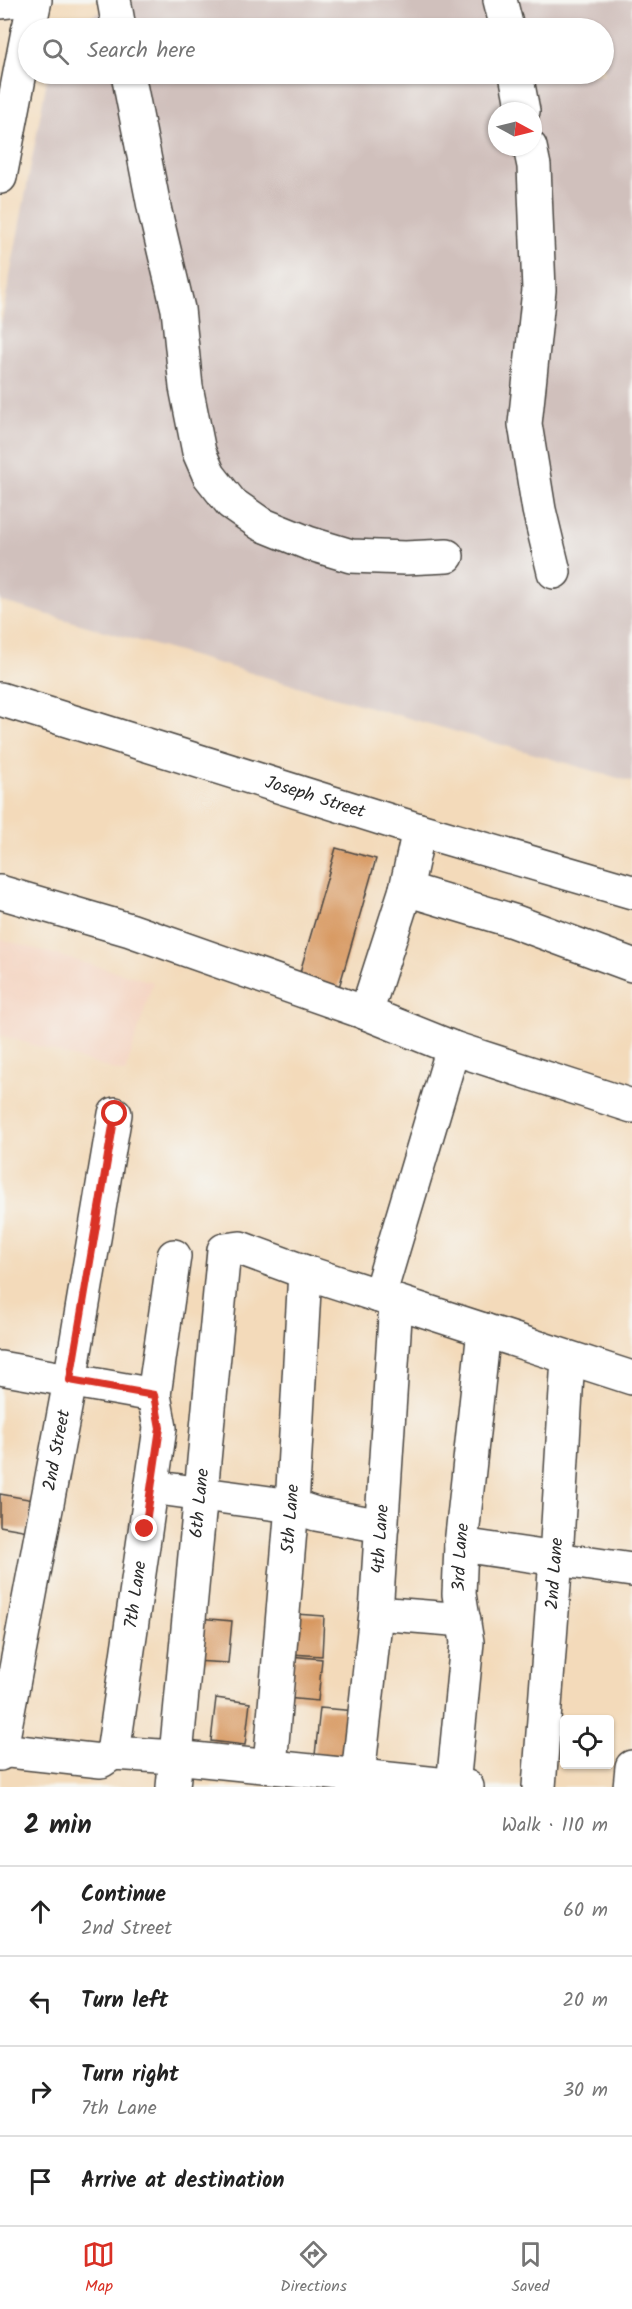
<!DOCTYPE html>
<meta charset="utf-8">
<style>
:root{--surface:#fff;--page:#f2f2f2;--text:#222;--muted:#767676;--line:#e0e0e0;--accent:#d93025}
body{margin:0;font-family:Kalam,sans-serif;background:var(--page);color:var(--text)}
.controls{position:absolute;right:18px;bottom:18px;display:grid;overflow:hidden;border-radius:6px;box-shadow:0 2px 4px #0004}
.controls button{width:54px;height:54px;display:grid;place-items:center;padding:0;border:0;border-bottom:2px solid var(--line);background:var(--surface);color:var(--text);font:30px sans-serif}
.compass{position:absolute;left:488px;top:102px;width:54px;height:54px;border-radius:50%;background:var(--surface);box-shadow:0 2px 4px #0004;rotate:97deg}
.stop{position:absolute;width:18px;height:18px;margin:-14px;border:4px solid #d93025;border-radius:50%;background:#fff}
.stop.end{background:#d93025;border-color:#fff;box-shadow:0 2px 6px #0008}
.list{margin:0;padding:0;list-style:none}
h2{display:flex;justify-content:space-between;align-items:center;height:78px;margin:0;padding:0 24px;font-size:26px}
h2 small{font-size:20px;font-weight:400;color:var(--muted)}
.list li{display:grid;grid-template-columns:39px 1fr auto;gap:18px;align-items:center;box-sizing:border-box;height:90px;padding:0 24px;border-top:2px solid var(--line)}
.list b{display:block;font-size:22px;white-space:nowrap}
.list p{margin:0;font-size:20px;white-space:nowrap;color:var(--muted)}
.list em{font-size:20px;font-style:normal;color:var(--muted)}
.icon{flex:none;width:33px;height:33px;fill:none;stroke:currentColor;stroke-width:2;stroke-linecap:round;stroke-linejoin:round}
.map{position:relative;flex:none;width:632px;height:1787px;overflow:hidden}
.search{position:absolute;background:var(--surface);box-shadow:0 2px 4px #0004;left:18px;right:18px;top:18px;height:66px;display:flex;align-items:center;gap:15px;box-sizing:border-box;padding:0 21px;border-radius:33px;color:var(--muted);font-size:22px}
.sheet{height:438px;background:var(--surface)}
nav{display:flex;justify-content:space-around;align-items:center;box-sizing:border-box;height:84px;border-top:2px solid var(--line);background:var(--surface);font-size:16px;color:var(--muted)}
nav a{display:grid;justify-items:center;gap:3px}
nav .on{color:var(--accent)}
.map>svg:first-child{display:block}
</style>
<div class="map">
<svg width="632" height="1787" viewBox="0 0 632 1787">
<rect width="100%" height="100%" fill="#f6f6f2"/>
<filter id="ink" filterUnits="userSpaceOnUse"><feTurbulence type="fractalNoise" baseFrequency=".0167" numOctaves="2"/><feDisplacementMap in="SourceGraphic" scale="12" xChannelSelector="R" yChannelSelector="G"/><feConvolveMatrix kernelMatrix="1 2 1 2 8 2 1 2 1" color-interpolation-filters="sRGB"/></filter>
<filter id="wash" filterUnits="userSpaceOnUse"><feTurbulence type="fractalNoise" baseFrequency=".008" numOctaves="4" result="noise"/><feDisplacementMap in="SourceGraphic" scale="24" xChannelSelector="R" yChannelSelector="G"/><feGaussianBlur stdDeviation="1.35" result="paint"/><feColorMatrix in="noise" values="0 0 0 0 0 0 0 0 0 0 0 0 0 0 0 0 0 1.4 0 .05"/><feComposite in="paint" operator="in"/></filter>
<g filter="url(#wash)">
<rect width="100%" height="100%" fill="#f3daba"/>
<path fill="#f4d3c0" d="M0,939l153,43 -28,91 -125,-38z"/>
<path fill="#d0c0bc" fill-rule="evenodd" d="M134,0h498v782l-632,-181v-272l48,-255h556v-46h-546zM497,111h36v36h-36z"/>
<g id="blocks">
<path fill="#d7965d" d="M336,848l40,11 -38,132 -40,-12z
M0,1494l34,6 -6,31 -28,-5z
M295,1614l29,2 -2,40 -30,-2z
M198,1618l34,3 -4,42 -34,-2z
M290,1656l32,3 -4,42 -32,-3z
M216,1698l34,5 -5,42 -34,-4z
M320,1708l37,3 -4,47 -38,-3z"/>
</g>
</g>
<g filter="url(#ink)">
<use href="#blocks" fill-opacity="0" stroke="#494540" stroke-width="1.5"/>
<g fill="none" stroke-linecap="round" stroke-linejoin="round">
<defs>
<g id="minor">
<path d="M114,0l5,28"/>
<path d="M500,0l7,28"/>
<path d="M29,28l6,-28"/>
<path d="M128,74l27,138 23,97 8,78 13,65 10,23 22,28 30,21 47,19 43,13 54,2 42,-2"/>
<path d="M516,74l7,37"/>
<path d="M530,147l4,19 5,124 -14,134 14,86 15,62"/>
<path d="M0,177l28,-146"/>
<path id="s1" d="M0,699l419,131 213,62"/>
<path d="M406,889l107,32 119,44"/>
<path d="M0,892l130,38 236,83 87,35 179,58"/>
<path d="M366,1013l40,-124 13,-59"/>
<path d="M379,1296l74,-248"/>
<path d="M0,1368l154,27"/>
<path d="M151,1487l141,19 24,8 66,12"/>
<path d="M461,1545l171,25"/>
<path d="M376,1613l88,7"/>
<path d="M0,1750l101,11 12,-8 62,4 292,30"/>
<path id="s2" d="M113,1753l47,-325 -6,-33 20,-139"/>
<path id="s3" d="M0,1754l70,-373 45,-267"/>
<path id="s4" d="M270,1766l22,-260 13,-234"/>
<path id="s5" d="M358,1776l18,-163 20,-311"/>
<path id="s6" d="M453,1786l14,-144 -8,-48 2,-49 23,-215"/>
<path id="s7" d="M173,1787l51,-537 16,-2 65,24 327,106"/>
<path id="s8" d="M539,1787l17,-229 12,-200"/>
<path d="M630,1787l2,-20"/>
</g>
<path id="major" d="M0,2l18,-2"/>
</defs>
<use href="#minor" stroke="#494540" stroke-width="36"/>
<use href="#major" stroke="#494540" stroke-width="36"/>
<use href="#minor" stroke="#fff" stroke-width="33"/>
<use href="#major" stroke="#fff" stroke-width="33"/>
</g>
</g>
<g fill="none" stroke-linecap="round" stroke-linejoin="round" filter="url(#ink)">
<path stroke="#d93025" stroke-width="8" d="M115,1114l-45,266 84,15 6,33 -15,101"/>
</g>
<g text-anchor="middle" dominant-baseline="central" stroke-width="6" stroke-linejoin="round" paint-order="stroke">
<g font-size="18" fill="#2b2b2b" stroke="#f6f6f2">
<text stroke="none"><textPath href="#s1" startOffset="330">Joseph Street</textPath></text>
<text stroke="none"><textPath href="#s3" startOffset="309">2nd Street</textPath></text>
<text stroke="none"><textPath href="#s7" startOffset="285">6th Lane</textPath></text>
<text stroke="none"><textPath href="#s4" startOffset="248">5th Lane</textPath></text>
<text stroke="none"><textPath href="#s5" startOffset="238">4th Lane</textPath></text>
<text stroke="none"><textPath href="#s6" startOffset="230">3rd Lane</textPath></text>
<text stroke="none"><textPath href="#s8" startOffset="214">2nd Lane</textPath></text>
<text stroke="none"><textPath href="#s2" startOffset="160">7th Lane</textPath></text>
</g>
</g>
</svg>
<div class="controls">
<button><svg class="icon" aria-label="locate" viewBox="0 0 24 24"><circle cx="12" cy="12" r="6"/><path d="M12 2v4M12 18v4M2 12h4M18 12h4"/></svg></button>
</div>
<svg class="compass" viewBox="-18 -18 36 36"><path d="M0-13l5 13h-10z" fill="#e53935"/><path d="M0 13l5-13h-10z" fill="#767676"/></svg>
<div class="stop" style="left:115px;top:1114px"></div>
<div class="stop end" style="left:145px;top:1529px"></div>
<div class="search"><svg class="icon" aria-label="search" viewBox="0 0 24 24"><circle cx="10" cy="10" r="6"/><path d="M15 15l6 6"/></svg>Search here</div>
</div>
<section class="sheet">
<h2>2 min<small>Walk · 110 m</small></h2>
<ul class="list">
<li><svg class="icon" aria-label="ahead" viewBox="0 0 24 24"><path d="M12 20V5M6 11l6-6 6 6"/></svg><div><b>Continue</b><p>2nd Street</p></div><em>60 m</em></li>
<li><svg class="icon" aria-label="left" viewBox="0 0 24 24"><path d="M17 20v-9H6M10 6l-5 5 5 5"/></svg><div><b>Turn left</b></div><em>20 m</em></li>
<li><svg class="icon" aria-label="right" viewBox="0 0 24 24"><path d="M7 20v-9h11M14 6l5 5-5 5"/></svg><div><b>Turn right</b><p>7th Lane</p></div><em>30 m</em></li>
<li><svg class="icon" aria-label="arrive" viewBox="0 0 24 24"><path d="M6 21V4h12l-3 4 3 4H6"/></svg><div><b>Arrive at destination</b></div></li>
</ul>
</section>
<nav>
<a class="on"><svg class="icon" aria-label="map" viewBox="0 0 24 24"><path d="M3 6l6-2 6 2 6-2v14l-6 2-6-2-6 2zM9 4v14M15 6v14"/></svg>Map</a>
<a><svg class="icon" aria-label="directions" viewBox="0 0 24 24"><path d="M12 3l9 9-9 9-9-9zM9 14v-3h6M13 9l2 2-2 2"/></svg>Directions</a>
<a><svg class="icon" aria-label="saved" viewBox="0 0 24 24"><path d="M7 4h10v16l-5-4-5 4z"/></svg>Saved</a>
</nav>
